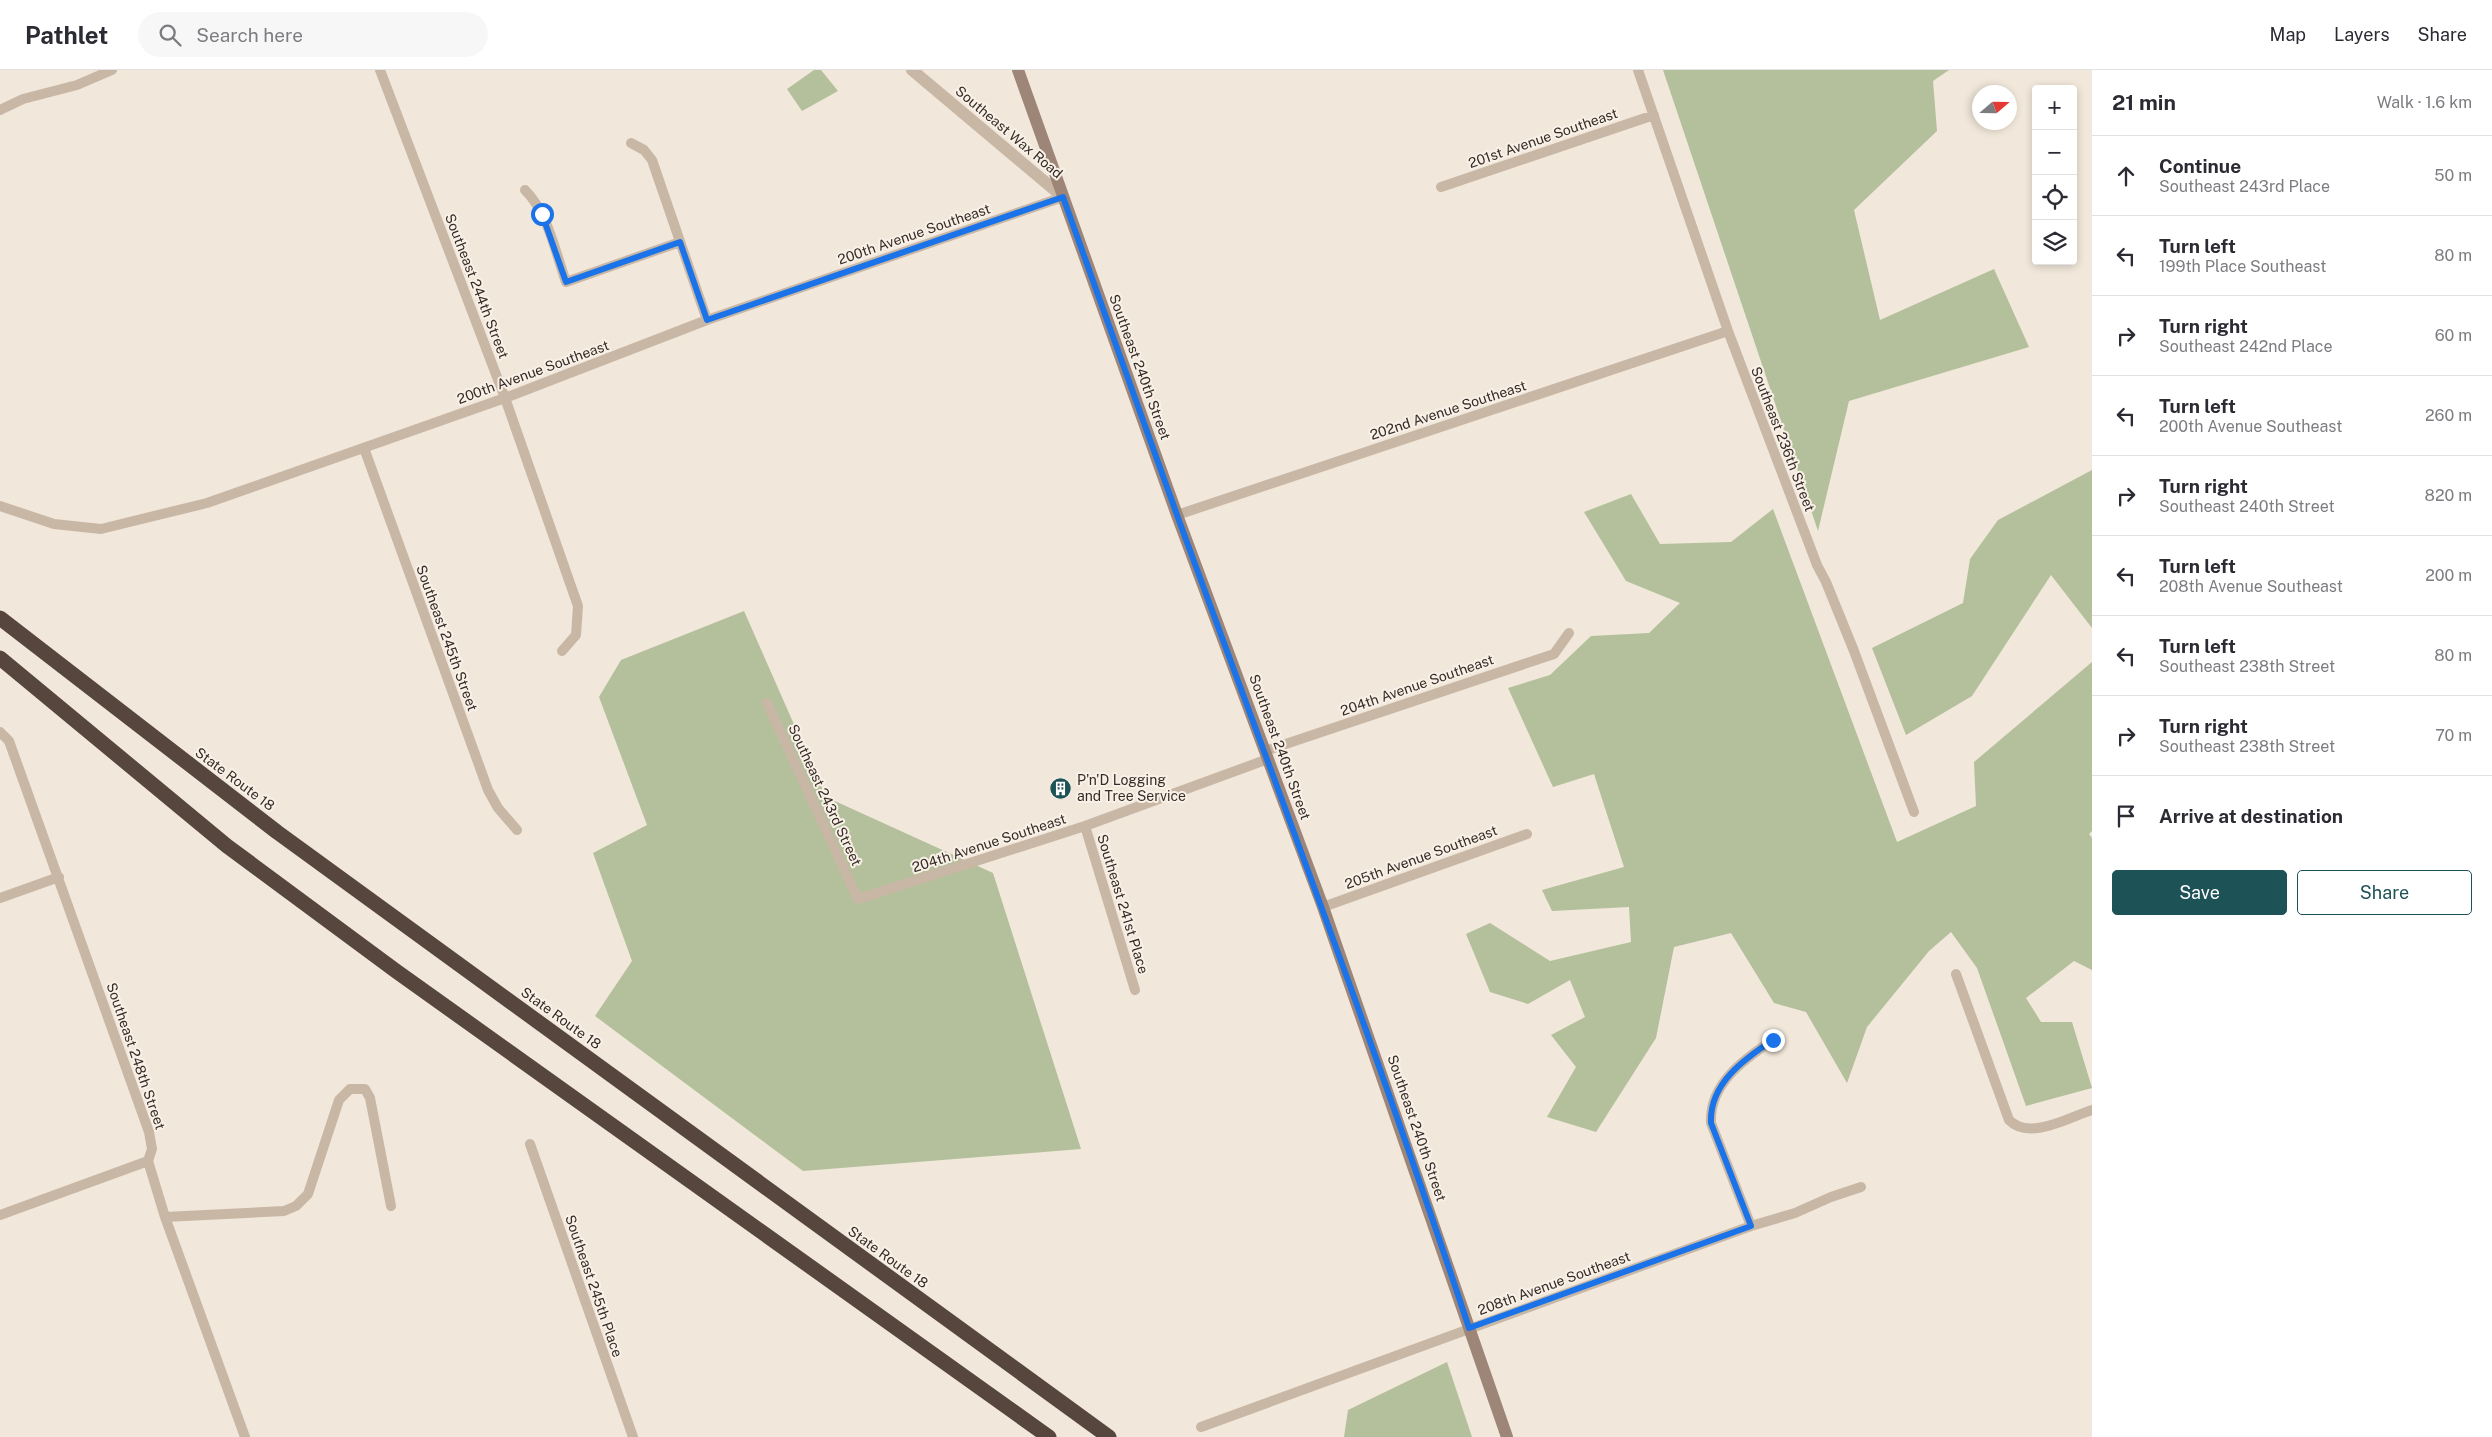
<!DOCTYPE html>
<meta charset="utf-8">
<style>
:root{--surface:#fff;--page:#f7f7f7;--text:#2b2b33;--muted:#7c7c81;--line:#e1e1e2;--accent:#1d5257}
body{margin:0;font-family:"Public Sans",sans-serif;background:var(--page);color:var(--text)}
.controls{position:absolute;right:15px;top:15px;display:grid;overflow:hidden;border-radius:5px;box-shadow:0 2px 8px #0003}
.controls button{width:45px;height:45px;display:grid;place-items:center;padding:0;border:0;border-bottom:1px solid var(--line);background:var(--surface);color:var(--text);font:25px sans-serif}
.compass{position:absolute;left:1972px;top:15px;width:45px;height:45px;border-radius:50%;background:var(--surface);box-shadow:0 2px 8px #0003;rotate:70deg}
.stop{position:absolute;width:15px;height:15px;margin:-11px;border:4px solid #1a73e8;border-radius:50%;background:#fff}
.stop.end{background:#1a73e8;border-color:#fff;box-shadow:0 1px 5px #0008}
.list{margin:0;padding:0;list-style:none}
h2{display:flex;justify-content:space-between;align-items:center;height:65px;margin:0;padding:0 20px;font-size:21px}
h2 small{font-size:16px;font-weight:400;color:var(--muted)}
.list li{display:grid;grid-template-columns:32px 1fr auto;gap:15px;align-items:center;box-sizing:border-box;height:80px;padding:0 20px;border-top:1px solid var(--line)}
.list b{display:block;font-size:19px;white-space:nowrap}
.list p{margin:0;font-size:16px;white-space:nowrap;color:var(--muted)}
.list em{font-size:16px;font-style:normal;color:var(--muted)}
.actions{display:flex;gap:10px;padding:15px 20px}
.actions a{flex:1;padding:11px 0;border:1px solid var(--accent);border-radius:5px;text-align:center;font-size:18px;color:var(--accent)}
.actions .main{background:var(--accent);color:#fff}
.icon{flex:none;width:28px;height:28px;fill:none;stroke:currentColor;stroke-width:2;stroke-linecap:round;stroke-linejoin:round}
.map{position:relative;flex:none;width:2092px;height:1367px;overflow:hidden}
header{display:flex;align-items:center;gap:30px;box-sizing:border-box;height:70px;padding:0 25px;background:var(--surface);border-bottom:1px solid var(--line)}
header strong{font-size:24px}
nav{display:flex;gap:28px;margin-inline-start:auto;font-size:18px}
.search{width:350px;height:45px;background:var(--page);display:flex;align-items:center;gap:12px;box-sizing:border-box;padding:0 18px;border-radius:28px;color:var(--muted);font-size:19px}
main{display:flex}
aside{flex:1;background:var(--surface)}
.map>svg:first-child{display:block}
</style>
<header>
<strong>Pathlet</strong>
<div class="search"><svg class="icon" aria-label="search" viewBox="0 0 24 24"><circle cx="10" cy="10" r="6"/><path d="M15 15l6 6"/></svg>Search here</div>
<nav><a>Map</a><a>Layers</a><a>Share</a></nav>
</header>
<main>
<div class="map">
<svg width="2092" height="1367" viewBox="0 0 2092 1367">
<rect width="100%" height="100%" fill="#f1e7da"/>
<path fill="#b3c09b" d="M814,0h7l17,21 -36,20 -15,-22z
M1663,0h286l-16,11 4,50 -83,79 26,110 114,-51 35,78 -180,54 -31,130z
M2092,400v158l-41,-53 -79,121 -66,39 -34,-87 91,-45 7,-44 28,-39z
M1631,424l29,50 71,-2 42,-33 124,333 79,-36 -2,-44 118,-100v169l-3,3 3,4v132l-18,-9 -48,37 15,24h31l20,66 -66,18 -49,-138 -26,-36 -22,19 -62,76 -20,56 -41,-71 -32,-9 -43,-70 -57,14 -18,91 -60,94 -49,-15 29,-50 -25,-32 34,-18 -15,-37 -42,24 -38,-12 -24,-58 24,-11 60,38 81,-19 -2,-35 -77,4 -10,-21 82,-23 -30,-93 -41,13 -45,-99 42,-13 41,-39 58,-3 31,-30 -54,-22 -42,-69z
M744,541l82,186 167,76 88,276 -278,22 -208,-155 37,-55 -39,-108 54,-28 -48,-128 22,-37z
M1447,1292l25,75h-128l4,-27z"/>
<g fill="none" stroke-linecap="round" stroke-linejoin="round">
<path stroke="#c9b7a6" stroke-width="10" d="M380,0l125,328 73,208 -2,29 -14,16
M1638,0l90,261 89,234 9,17 28,69 60,161
M0,40l23,-11 54,-14 35,-15
M631,73l13,7 8,10 55,160
M1441,117l213,-72
M525,120c23,23 30,61 41,92l114,-40
M364,378l124,342 10,18 19,22
M0,436l54,18 47,5 106,-26 298,-105 202,-78 356,-123
M1177,445l551,-184
M767,633l91,196 227,-73 183,-67
M0,662l9,9 140,391 3,17 -4,12 17,56 80,220
M1265,681l289,-97 15,-21
M1085,756l50,164
M0,828l59,-21
M1323,837l204,-73
M1956,904l53,146c20,21 60,-3 83,-10
M530,1074l103,293
M0,1145l148,-54
M165,1147l119,-6 12,-5 12,-12 31,-94 11,-11h15l5,9 21,108
M1751,1156l-40,-103c-2,-39 33,-64 62,-83
M1201,1357l550,-201 44,-13 36,-16 30,-10"/>
<path stroke="#c9b7a6" stroke-width="12" d="M912,0l151,127"/>
<path stroke="#9d8678" stroke-width="12" d="M1018,0l159,445 146,392 184,530"/>
<path stroke="#57463e" stroke-width="15" d="M0,548l277,214 832,605
M0,588l227,188 169,125 653,466"/>
</g>
<g fill="none" stroke-linecap="round" stroke-linejoin="round">
<path stroke="#1a73e8" stroke-width="6" d="M542,144l24,68 114,-40 27,78 356,-123c38,106 76,213 114,318 99,271 202,540 292,813l282,-102 -40,-103c-2,-39 33,-64 62,-83"/>
</g>
<defs>
<symbol id="building-disc" viewBox="-11 -11 22 22"><circle r="9.5" fill="#1d5257" stroke="#f9f1e7"/><path d="M-4-6H4V6H1V3H-1V6H-4ZM-2.5-4.3h1.7v1.8h-1.7ZM.8-4.3h1.7v1.8H.8ZM-2.5-1h1.7V.8h-1.7ZM.8-1h1.7V.8H.8Z" fill="#fff"/></symbol>
</defs>
<g fill-rule="evenodd">
<use href="#building-disc" x="1048" y="706" width="25" height="25"/>
</g>
<g text-anchor="middle" dominant-baseline="central" stroke-width="4" stroke-linejoin="round" paint-order="stroke">
<g font-size="14" fill="#362c27" stroke="#f9f1e7">
<text transform="translate(1009 62) rotate(40)">Southeast Wax Road</text>
<text transform="translate(1543 68) rotate(-19)">201st Avenue Southeast</text>
<text transform="translate(914 164) rotate(-19)">200th Avenue Southeast</text>
<text transform="translate(477 216) rotate(69)">Southeast 244th Street</text>
<text transform="translate(1140 297) rotate(70)">Southeast 240th Street</text>
<text transform="translate(533 302) rotate(-20)">200th Avenue Southeast</text>
<text transform="translate(1448 340) rotate(-18)">202nd Avenue Southeast</text>
<text transform="translate(1783 369) rotate(69)">Southeast 236th Street</text>
<text transform="translate(447 568) rotate(70)">Southeast 245th Street</text>
<text transform="translate(1417 615) rotate(-19)">204th Avenue Southeast</text>
<text transform="translate(1280 677) rotate(70)">Southeast 240th Street</text>
<text transform="translate(235 709) rotate(37)">State Route 18</text>
<text transform="translate(825 725) rotate(65)">Southeast 243rd Street</text>
<text transform="translate(989 773) rotate(-18)">204th Avenue Southeast</text>
<text transform="translate(1421 787) rotate(-20)">205th Avenue Southeast</text>
<text transform="translate(1123 834) rotate(73)">Southeast 241st Place</text>
<text transform="translate(561 948) rotate(36)">State Route 18</text>
<text transform="translate(136 986) rotate(71)">Southeast 248th Street</text>
<text transform="translate(1417 1058) rotate(71)">Southeast 240th Street</text>
<text transform="translate(888 1187) rotate(36)">State Route 18</text>
<text transform="translate(1554 1213) rotate(-20)">208th Avenue Southeast</text>
<text transform="translate(594 1216) rotate(71)">Southeast 245th Place</text>
</g>
<g font-size="14" fill="#362c27" stroke="#f9f1e7" text-anchor="start">
<text x="1077" y="710">P'n'D Logging<tspan x="1077" dy="16">and Tree Service</tspan></text>
</g>
</g>
</svg>
<div class="controls">
<button>+</button>
<button>−</button>
<button><svg class="icon" aria-label="locate" viewBox="0 0 24 24"><circle cx="12" cy="12" r="6"/><path d="M12 2v4M12 18v4M2 12h4M18 12h4"/></svg></button>
<button><svg class="icon" aria-label="layers" viewBox="0 0 24 24"><path d="M12 4l9 5-9 5-9-5zM3 14l9 5 9-5"/></svg></button>
</div>
<svg class="compass" viewBox="-18 -18 36 36"><path d="M0-13l5 13h-10z" fill="#e53935"/><path d="M0 13l5-13h-10z" fill="#7c7c81"/></svg>
<div class="stop" style="left:542px;top:144px"></div>
<div class="stop end" style="left:1773px;top:970px"></div>
</div>
<aside>
<h2>21 min<small>Walk · 1.6 km</small></h2>
<ul class="list">
<li><svg class="icon" aria-label="ahead" viewBox="0 0 24 24"><path d="M12 20V5M6 11l6-6 6 6"/></svg><div><b>Continue</b><p>Southeast 243rd Place</p></div><em>50 m</em></li>
<li><svg class="icon" aria-label="left" viewBox="0 0 24 24"><path d="M17 20v-9H6M10 6l-5 5 5 5"/></svg><div><b>Turn left</b><p>199th Place Southeast</p></div><em>80 m</em></li>
<li><svg class="icon" aria-label="right" viewBox="0 0 24 24"><path d="M7 20v-9h11M14 6l5 5-5 5"/></svg><div><b>Turn right</b><p>Southeast 242nd Place</p></div><em>60 m</em></li>
<li><svg class="icon" aria-label="left" viewBox="0 0 24 24"><path d="M17 20v-9H6M10 6l-5 5 5 5"/></svg><div><b>Turn left</b><p>200th Avenue Southeast</p></div><em>260 m</em></li>
<li><svg class="icon" aria-label="right" viewBox="0 0 24 24"><path d="M7 20v-9h11M14 6l5 5-5 5"/></svg><div><b>Turn right</b><p>Southeast 240th Street</p></div><em>820 m</em></li>
<li><svg class="icon" aria-label="left" viewBox="0 0 24 24"><path d="M17 20v-9H6M10 6l-5 5 5 5"/></svg><div><b>Turn left</b><p>208th Avenue Southeast</p></div><em>200 m</em></li>
<li><svg class="icon" aria-label="left" viewBox="0 0 24 24"><path d="M17 20v-9H6M10 6l-5 5 5 5"/></svg><div><b>Turn left</b><p>Southeast 238th Street</p></div><em>80 m</em></li>
<li><svg class="icon" aria-label="right" viewBox="0 0 24 24"><path d="M7 20v-9h11M14 6l5 5-5 5"/></svg><div><b>Turn right</b><p>Southeast 238th Street</p></div><em>70 m</em></li>
<li><svg class="icon" aria-label="arrive" viewBox="0 0 24 24"><path d="M6 21V4h12l-3 4 3 4H6"/></svg><div><b>Arrive at destination</b></div></li>
</ul>
<div class="actions"><a class="main">Save</a><a>Share</a></div>
</aside>
</main>
